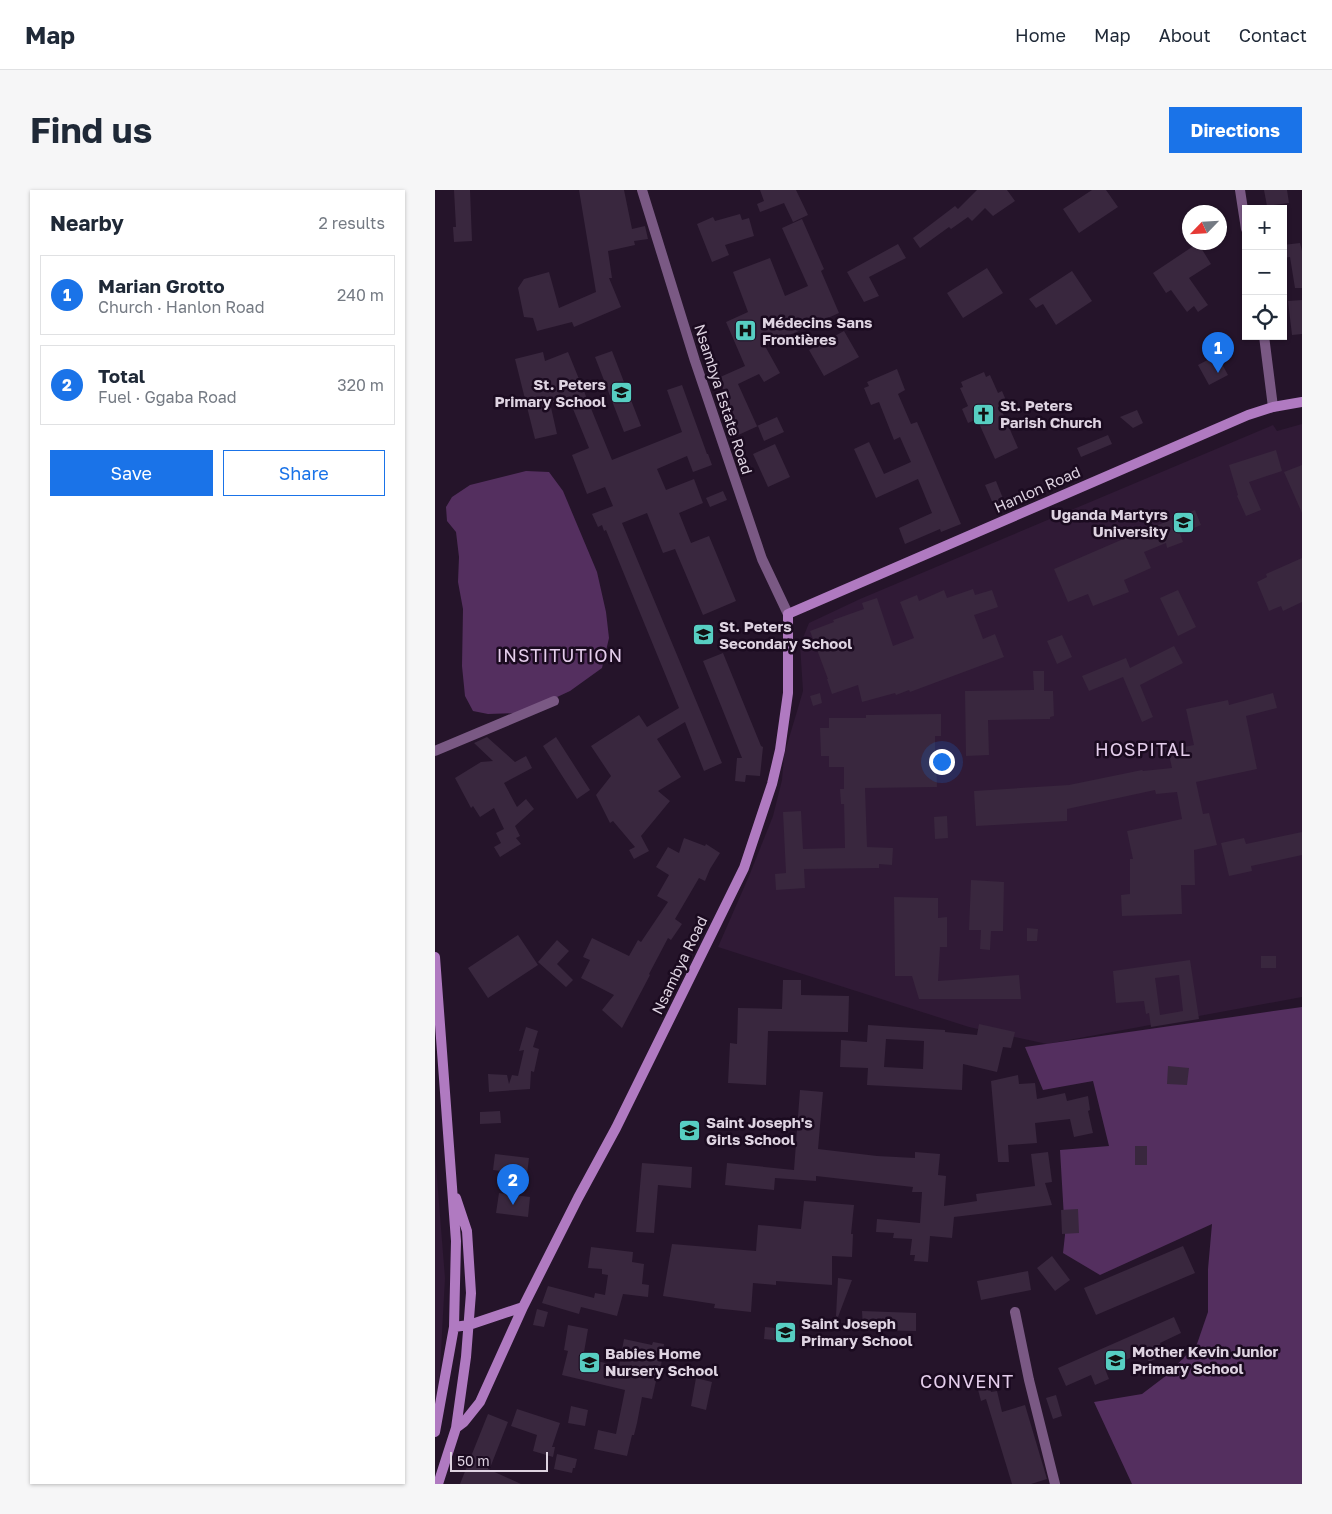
<!DOCTYPE html>
<meta charset="utf-8">
<style>
:root{--surface:#fff;--page:#f6f6f7;--text:#1f2937;--muted:#747a83;--line:#e0e1e3;--accent:#1a73e8}
body{margin:0;font-family:"Golos Text",sans-serif;background:var(--page);color:var(--text)}
.controls{position:absolute;right:15px;top:15px;display:grid;overflow:hidden;border-radius:0px;box-shadow:0 1px 4px #0004}
.controls button{width:45px;height:45px;display:grid;place-items:center;padding:0;border:0;border-bottom:1px solid var(--line);background:var(--surface);color:var(--text);font:25px sans-serif}
.compass{position:absolute;left:747px;top:15px;width:45px;height:45px;border-radius:50%;background:var(--surface);box-shadow:0 1px 4px #0004;rotate:245deg}
.scale{position:absolute;left:15px;bottom:12px;width:98px;box-sizing:border-box;padding-left:5px;border:2px solid #ded3e1;border-top:0;font-size:14px;line-height:18px;white-space:nowrap;color:#ded3e1;-webkit-text-stroke:4px #1b0b20;paint-order:stroke}
.you{position:absolute;left:506px;top:571px;width:18px;height:18px;margin:-12px;border:4px solid #fff;border-radius:50%;background:#1a73e8;box-shadow:0 0 0 8px #1a73e833}
.badge{display:grid;place-items:center;width:32px;height:32px;border-radius:50%;background:var(--accent);color:#fff;font-size:16px;font-weight:700}
.pin{position:absolute;translate:-50% -41px;filter:drop-shadow(0 1px 2px #0008)}
.pin::after{content:'';position:absolute;top:26px;width:18px;height:15px;background:inherit;clip-path:polygon(0 0,100% 0,50% 100%)}
.list{margin:0;padding:0;list-style:none}
h2{display:flex;justify-content:space-between;align-items:center;height:65px;margin:0;padding:0 20px;font-size:21px}
h2 small{font-size:16px;font-weight:400;color:var(--muted)}
.list li{display:grid;grid-template-columns:32px 1fr auto;gap:15px;align-items:center;box-sizing:border-box;height:80px;margin:0 10px 10px;padding:0 10px;border:1px solid var(--line);border-radius:0px}
.list b{display:block;font-size:19px;white-space:nowrap}
.list p{margin:0;font-size:16px;white-space:nowrap;color:var(--muted)}
.list em{font-size:16px;font-style:normal;color:var(--muted)}
.actions{display:flex;gap:10px;padding:15px 20px}
.actions a{flex:1;padding:11px 0;border:1px solid var(--accent);border-radius:0px;text-align:center;font-size:18px;color:var(--accent)}
.actions .main{background:var(--accent);color:#fff}
.icon{flex:none;width:28px;height:28px;fill:none;stroke:currentColor;stroke-width:2;stroke-linecap:round;stroke-linejoin:round}
.map{position:relative;flex:none;width:867px;height:1294px;overflow:hidden;border-radius:0px}
header{display:flex;align-items:center;gap:30px;box-sizing:border-box;height:70px;padding:0 25px;background:var(--surface);border-bottom:1px solid var(--line)}
header strong{font-size:24px}
nav{display:flex;gap:28px;margin-inline-start:auto;font-size:18px}
.intro{display:flex;align-items:center;justify-content:space-between;box-sizing:border-box;height:120px;padding:0 30px}
h1{margin:0;font-size:35px}
.button{padding:12px 22px;border-radius:0px;background:var(--accent);color:#fff;font-size:18px;font-weight:700}
main{display:flex;gap:30px;padding:0 30px}
aside{flex:1;background:var(--surface);border-radius:0px;box-shadow:0 1px 4px #0004}
.map>svg:first-child{display:block}
</style>
<header>
<strong>Map</strong>
<nav><a>Home</a><a>Map</a><a>About</a><a>Contact</a></nav>
</header>
<div class="intro"><h1>Find us</h1><a class="button">Directions</a></div>
<main>
<aside>
<h2>Nearby<small>2 results</small></h2>
<ul class="list">
<li><span class="badge">1</span><div><b>Marian Grotto</b><p>Church · Hanlon Road</p></div><em>240 m</em></li>
<li><span class="badge">2</span><div><b>Total</b><p>Fuel · Ggaba Road</p></div><em>320 m</em></li>
</ul>
<div class="actions"><a class="main">Save</a><a>Share</a></div>
</aside>
<div class="map">
<svg width="867" height="1294" viewBox="0 0 867 1294">
<rect width="100%" height="100%" fill="#25142a"/>
<path fill="#301a36" d="M867,234v573l-255,47 -78,-17 -251,-80 31,-71 24,-60 9,-36 2,-25 19,-64 -3,-46 9,-22 51,-24 413,-174 4,6z
M0,963l10,125 -6,110 -4,16z"/>
<path fill="#542f5f" d="M91,281l23,1 14,19 34,81 9,40 3,26 -7,30 -32,23 -47,22 -35,1 -15,-3 -8,-15 -3,-30 1,-57 -5,-27 1,-25 -3,-25 -9,-11 -1,-14 6,-10 18,-12z
M867,817v477h-170l-38,-82 48,-8 25,-19 30,-31 11,-32v-43l4,-45 -112,51 -37,-22 2,-18 -5,-85 49,-4 -16,-65 -50,9 -18,-43z"/>
<path fill="#39273e" fill-rule="evenodd" d="M19,0h16l2,51 -18,1 -1,-15h3z
M144,0h45l8,39 13,-3 3,13 -14,2 1,4 -27,6 4,27h-3l12,29 -47,20 -2,-5 -35,9 -4,-13 -9,-1 -6,-29 6,-9 25,-7 10,36 37,-16z
M325,0h36l12,25 -15,7 -9,-19 -24,9 -3,-8 7,-3z
M542,0h30l8,11 -22,15 -8,-8 -13,13 -4,-4 -17,12 -2,-2 -29,21 -7,-10 42,-32 3,3z
M657,0h14l12,17 -39,26 -16,-24z
M829,0h23l2,13 -22,3z
M305,24l2,6 7,-2 5,18 -29,9 4,10 -17,7 -15,-38 16,-7 2,4z
M367,29l22,50 -3,2 18,42 -74,33 15,27 -16,9 -5,-8 -21,10 19,42 20,-9 7,15 -20,9 -6,-15 -22,10 -16,-33 8,-3 -10,-22 27,-12 -19,-44 22,-10 -15,-40 37,-14 15,38 23,-10 -26,-58z
M763,53l13,21 -22,14 19,27 -10,7 -4,-6 -7,6 -16,-22 -5,3 -13,-20z
M865,53l2,8v37h-7l-5,-31 -7,1v-13z
M463,54l8,14 -37,19 10,19 -15,6 -17,-30z
M552,78l16,25 -40,25 -16,-25z
M637,81l20,30 -36,24 -13,-21 -7,4 -7,-9z
M867,110v34l-10,1 -4,-34z
M409,141l15,26 -35,19 -15,-26z
M177,161l29,75 -17,6 -29,-75z
M108,162l2,9 23,-9 44,108 70,-28 -15,-42 15,-5 25,69h1l4,11 -19,7 -6,-16 -30,13 9,21 28,-11 9,24 -24,10 12,30 18,-7 27,65 -33,14 -28,-66 -12,4 -16,-40 -25,10 100,240 -18,8 -19,-49 -28,17 24,38 -23,14 12,10 -29,35 8,15 -15,8 -5,-9 6,-3 -22,-26 -3,2 -14,-28 15,-19 -20,-30 48,-31 8,12 32,-19 -73,-178 -2,1 -2,-6 -4,2 -6,-13 21,-8 -8,-19 -18,7 -15,-39 17,-7 -20,-49 -19,4 7,31 -22,5 -20,-80z
M782,165l11,20 -19,10 -11,-20z
M462,179l8,21 -7,4 13,30 6,-2 44,102 -20,8 -1,-3 -35,15 -6,-16 33,-15 -14,-34 -42,19 -22,-49 15,-7 15,32 27,-12 -11,-25 -6,3 -15,-38 -8,3 -7,-17 5,-2 -2,-4z
M549,182l2,5 4,-2 8,18 4,-2 6,14 -7,4 17,39 -23,11 -18,-40 -9,4 -6,-14 6,-3 -8,-18 3,-1 -2,-5z
M702,220l6,13 -10,5 -13,-11z
M673,245l4,9 -31,13 -4,-9z
M340,254l15,33 -22,10 -15,-33z
M841,260l6,21 -33,11 12,28 -15,6 -9,-20 1,-1 -9,-30z
M867,275v48l-18,-41z
M561,291l8,20 -10,5 -9,-21z
M288,301l4,9 -17,7 -4,-9z
M760,320l6,15 -21,9 3,8 -16,6 -1,-5 -22,9 7,16 -27,12 5,12 -36,14 -5,-12 -20,8 -14,-33 67,-29 -2,-4 15,-6 2,4z
M867,368v44l-19,9 -2,-5 -12,5 -12,-29 10,-5 -1,-3z
M538,399l2,6 17,-5 6,17 -24,8 9,24 12,-5 9,23 -94,35 -1,-2 -13,5 -1,-2 -33,9 -4,-17 -26,9 -5,-15h1l-18,-48 24,-9 -1,-2 31,-11 -2,-6 15,-5 16,48 21,-8 -14,-36 17,-7 2,6 25,-11 3,8z
M743,400l18,37 -18,9 -18,-38z
M627,445l10,22 -15,7 -10,-23z
M739,456l9,17 -43,22 13,32 -11,5 -19,-45 -34,14 -7,-15 44,-18 4,10z
M288,463l38,93 2,1 -3,29 -14,-1 -1,7 -10,-1 2,-23h5l-39,-97z
M598,481h11v20h9l1,25 -4,1v2l-62,1 1,35 -23,1 -1,-65 69,-1z
M385,503l2,10 -9,3 -3,-10z
M838,503l4,15 -31,8 11,53 -61,13 7,32 6,-1 8,32 -23,5 1,35h-14l1,29 -60,2 -1,-21 9,-1v-35h3l-6,-28 55,-12 -5,-27 -21,2 -1,-4 -88,19v12l-91,5 -2,-35 95,-6 73,-15 1,1 29,-3 -4,-18 26,-5 -8,-36 42,-9 1,5z
M506,524v22h-6v20h1l1,31 -72,1 2,59 26,1 -1,17 -13,-1v4l-75,1 1,19 -29,2 -1,-16 11,-1 -3,-61 18,-1 2,38 42,-1 -1,-44h-3l-1,-15h4v-22h-15v-11h-8l-1,-28h9v-10h37v-3z
M52,547l28,25 11,-6 6,12 -28,15 13,24 9,-8 8,10 -19,17 5,10 -4,2 5,6 -21,13 -6,-10 7,-4 -5,-10 8,-4 -10,-21 -14,9 -7,-11 -2,2 -16,-30 26,-16 12,-1 -19,-18z
M121,547l34,53 -13,9 -34,-53z
M512,626l1,22 -13,1 -1,-22z
M867,642v23l-51,11 1,5 -23,5 -8,-33 23,-5 2,6z
M249,648l21,8 1,-2 14,9 -10,16 -5,12 -6,-3 -24,41 7,5 -11,16 -3,-2 -19,36 1,1 -28,53 -20,-18 12,-15 -33,-17 9,-18 -7,-3 9,-19 37,18 9,-16 3,2 27,-40 -11,-6 12,-21 -13,-8 12,-20 11,6z
M536,690l33,2 -1,49h-12l-1,19 -10,-1 1,-19h-12z
M459,707l44,1v20l9,-1v30h-7l-2,34 81,-6 2,24h-102l-7,-23h-17z
M592,738l11,1 -1,12h-10z
M83,745l20,30 -50,33 -20,-30z
M122,750l12,11 -12,13 16,16 -7,7 -28,-25z
M826,766h15v12h-15z
M755,770l9,59 -48,8 -2,-14 -3,1 -2,-13 -28,2 -3,-32zM744,785l4,36 -23,4 -5,-37z
M348,790h18v15l48,1 -1,36 -80,-1 -2,54 -38,-2 2,-40 7,1 1,-36 44,1z
M544,834l36,8 -4,16 -8,-1 -6,25 -34,-8 -1,26 -95,-5 1,-17 -28,-1 1,-27 26,2 1,-17 77,5v2l32,3zM451,849l38,2 -1,28 -39,-2z
M91,837l12,4 -5,16 6,2 -5,23 -3,-1 -1,18 -41,3 -1,-18 19,1 2,9 3,-9 6,1 6,-26 -5,1z
M733,876l21,2 -2,17 -20,-1z
M583,885l1,9 16,-1 2,16 28,-6 2,8 21,-5 2,14 -2,1 5,22 -19,4 -4,-18 -35,4 2,20 -29,2 1,17h-11l-7,-81z
M365,900l23,2 -5,57 59,7 38,2v-6l25,2 -2,21 8,1 -2,30 33,-5 -1,-7 59,-8 -4,-32 17,-2 4,30 -7,1 7,22 -98,12 -2,21 -22,-2 -2,26 -14,-1 1,-6h-5l2,-16 -19,-1 1,-5 -18,-1 1,-13 43,4 2,-31h-10l1,-5 -97,-11v5l-41,-3 -1,12 -49,-5 2,-22 67,7z
M65,921l1,12 -21,1v-12z
M700,956h12v19h-12z
M60,964l34,4 -2,16 -34,-4z
M207,973l50,4 -1,21 -33,-3 -4,48 -18,-1z
M64,1003l31,4 -2,20 -32,-4z
M369,1011l50,4 -3,29h2l-1,23 -20,-1v29l-56,-4v4l-23,-2 -2,29 -37,-4 1,-4 -52,-8 9,-52 84,7 2,-26 43,4z
M643,1019l1,24 -17,1 -1,-24z
M748,1056l12,27 -99,42 -12,-27z
M156,1057l42,5 -1,10 12,2 -2,20 7,1 -1,12 -25,-3 -6,22 -36,-9 -2,7 -37,-11 6,-17 46,12 1,-5 10,2 3,-20 -6,-1v-5l-14,-1z
M617,1066l18,24 -15,11 -18,-23z
M593,1081l3,19 -50,10 -4,-19z
M403,1088l14,2 -14,37 -2,-1z
M102,1119l11,3 -4,15 -11,-2z
M427,1121l54,2v18l-53,-1z
M739,1127l7,16 -21,10 5,11 -16,8 -5,-10 -39,17 4,10 -14,6 -4,-10 -25,11 -8,-18z
M133,1135l20,4 -5,29 36,8 5,-27 28,6 1,-3 11,2 -4,29 -2,-1 -6,27 -10,-2 -5,26 -3,12h-2l-5,21 -33,-7 4,-19 18,4 9,-44 -63,-15 6,-24 -4,-1z
M330,1137l30,3 -1,12 -30,-3z
M261,1188l16,4 -6,28 -15,-4z
M553,1189l3,13 6,-1 5,21 23,-7 22,74 -16,5h-19l-26,-85 -5,2 -5,-19z
M621,1205l6,21 -9,3 -7,-21z
M136,1216l17,4 -3,16 -17,-3z
M82,1219l43,14 -8,24h3l-2,10 -20,-6 4,-16 -26,-9z
M53,1224l20,8 -18,46 -2,-1v2l33,15h-61z
M122,1264l20,5 -2,9h-2l-1,5 -18,-4z"/>
<g fill="none" stroke-linecap="round" stroke-linejoin="round">
<path stroke="#7a5984" stroke-width="10" d="M805,0l6,39
M829,146l9,71
M0,561l119,-50
M580,1122l14,68 26,104"/>
<path stroke="#7a5984" stroke-width="10" d="M207,0l53,171 67,198 26,55"/>
<path stroke="#b07ac1" stroke-width="10" d="M0,767l21,284 -2,86 -19,105
M19,1137l15,-2 54,-18
M21,1238l8,-6 16,-20 43,-95 55,-109 38,-70 128,-260 28,-84 8,-34 8,-57v-79l460,-199 25,-8 29,-5
M3,1294l18,-56 10,-71 5,-64 -4,-62 -11,-33"/>
</g>
<defs>
<symbol id="hospital-square" viewBox="-11 -11 22 22"><rect x="-9" y="-9" width="18" height="18" rx="4" fill="#57cec2" stroke="#1b0b20"/><path d="M-5-5h3v3.5h4V-5h3V5h-3V1.5h-4V5h-3Z" fill="#111"/></symbol>
<symbol id="school-square" viewBox="-11 -11 22 22"><rect x="-9" y="-9" width="18" height="18" rx="4" fill="#57cec2" stroke="#1b0b20"/><path d="M0-5L7-2L0 1L-7-2ZM-4 1L0 2.5L4 1V4Q0 6-4 4Z" fill="#111"/></symbol>
<symbol id="church-square" viewBox="-11 -11 22 22"><rect x="-9" y="-9" width="18" height="18" rx="4" fill="#57cec2" stroke="#1b0b20"/><path d="M-1.2-6h2.4v3.5h3.3v2.4h-3.3V6h-2.4V-.1h-3.3v-2.4h3.3Z" fill="#111"/></symbol>
<symbol id="university-square" viewBox="-11 -11 22 22"><rect x="-9" y="-9" width="18" height="18" rx="4" fill="#57cec2" stroke="#1b0b20"/><path d="M0-5L7-2L0 1L-7-2ZM-4 1L0 2.5L4 1V4Q0 6-4 4Z" fill="#111"/></symbol>
</defs>
<g fill-rule="evenodd">
<use href="#hospital-square" x="298" y="128" width="25" height="25"/>
<use href="#school-square" x="174" y="190" width="25" height="25"/>
<use href="#church-square" x="536" y="212" width="25" height="25"/>
<use href="#university-square" x="736" y="320" width="25" height="25"/>
<use href="#school-square" x="256" y="432" width="25" height="25"/>
<use href="#school-square" x="242" y="928" width="25" height="25"/>
<use href="#school-square" x="338" y="1130" width="25" height="25"/>
<use href="#school-square" x="668" y="1158" width="25" height="25"/>
<use href="#school-square" x="142" y="1160" width="25" height="25"/>
</g>
<g text-anchor="middle" dominant-baseline="central" stroke-width="5" stroke-linejoin="round" paint-order="stroke">
<g font-size="15" font-weight="bold" fill="#ded3e1" stroke="#1b0b20" text-anchor="start">
<text x="327" y="132">Médecins Sans<tspan x="327" dy="17">Frontières</tspan></text>
<text x="171" y="194" text-anchor="end">St. Peters<tspan x="171" dy="17">Primary School</tspan></text>
<text x="565" y="215">St. Peters<tspan x="565" dy="17">Parish Church</tspan></text>
<text x="733" y="324" text-anchor="end">Uganda Martyrs<tspan x="733" dy="17">University</tspan></text>
<text x="284" y="436">St. Peters<tspan x="284" dy="17">Secondary School</tspan></text>
<text x="271" y="932">Saint Joseph's<tspan x="271" dy="17">Girls School</tspan></text>
<text x="366" y="1133">Saint Joseph<tspan x="366" dy="17">Primary School</tspan></text>
<text x="697" y="1161">Mother Kevin Junior<tspan x="697" dy="17">Primary School</tspan></text>
<text x="170" y="1163">Babies Home<tspan x="170" dy="17">Nursery School</tspan></text>
</g>
<g font-size="15" fill="#ded3e1" stroke="#1b0b20">
<text transform="translate(289 209) rotate(72)">Nsambya Estate Road</text>
<text transform="translate(602 299) rotate(-24)">Hanlon Road</text>
<text transform="translate(244 775) rotate(-64)">Nsambya Road</text>
</g>
<g font-size="18" letter-spacing="1" fill="#e5ceec" stroke="#1b0b20">
<text x="125" y="465">INSTITUTION</text>
<text x="708" y="559">HOSPITAL</text>
<text x="532" y="1191">CONVENT</text>
</g>
</g>
</svg>
<div class="controls">
<button>+</button>
<button>−</button>
<button><svg class="icon" aria-label="locate" viewBox="0 0 24 24"><circle cx="12" cy="12" r="6"/><path d="M12 2v4M12 18v4M2 12h4M18 12h4"/></svg></button>
</div>
<svg class="compass" viewBox="-18 -18 36 36"><path d="M0-13l5 13h-10z" fill="#e53935"/><path d="M0 13l5-13h-10z" fill="#747a83"/></svg>
<div class="scale">50 m</div>
<div class="you"></div>
<div class="pin badge" style="left:783px;top:183px">1</div>
<div class="pin badge" style="left:78px;top:1015px">2</div>
</div>
</main>
